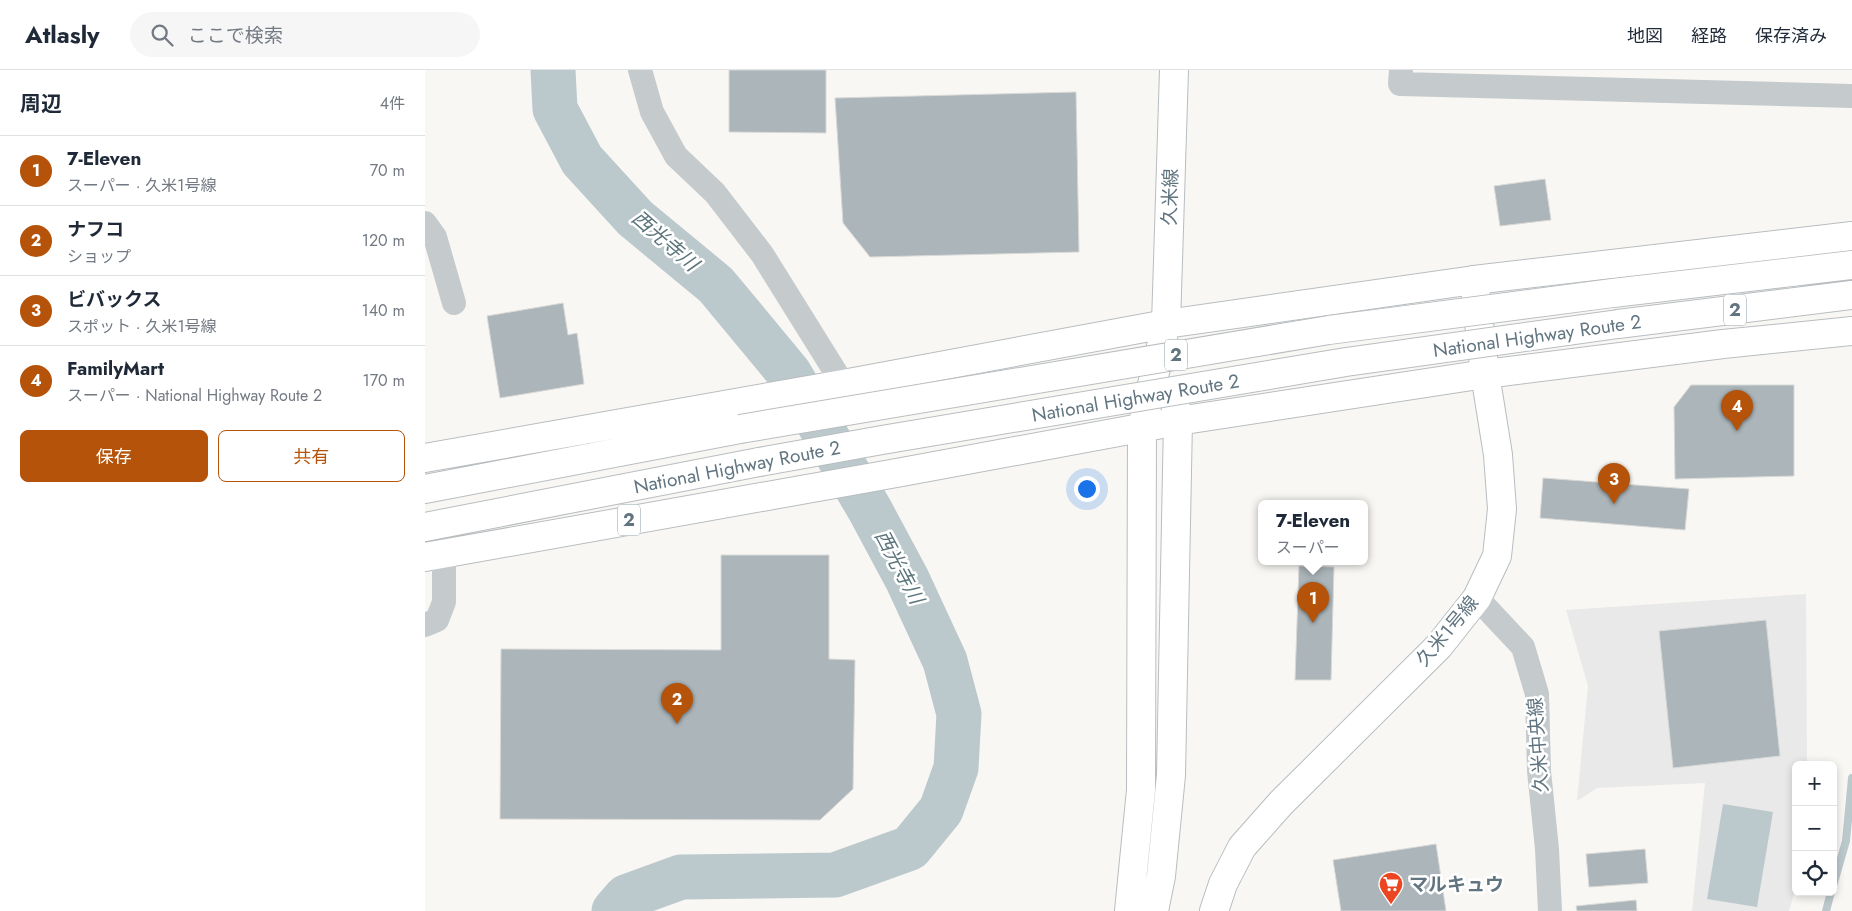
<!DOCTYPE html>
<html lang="ja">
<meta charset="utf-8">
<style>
:root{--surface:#fff;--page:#f6f6f7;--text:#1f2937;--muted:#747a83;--line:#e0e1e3;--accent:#b45309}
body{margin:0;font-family:Jost,"Noto Sans JP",sans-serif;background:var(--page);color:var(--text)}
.controls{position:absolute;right:15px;bottom:15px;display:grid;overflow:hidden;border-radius:8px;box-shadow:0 2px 8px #0003}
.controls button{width:45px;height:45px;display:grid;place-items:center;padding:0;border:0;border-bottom:1px solid var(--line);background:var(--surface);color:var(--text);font:25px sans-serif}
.you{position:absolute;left:661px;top:418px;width:18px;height:18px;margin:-12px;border:4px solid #fff;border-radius:50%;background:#1a73e8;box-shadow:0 0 0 8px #1a73e833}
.badge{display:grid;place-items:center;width:32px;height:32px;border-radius:50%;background:var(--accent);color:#fff;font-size:16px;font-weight:700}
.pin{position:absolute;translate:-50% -41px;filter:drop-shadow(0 1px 2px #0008)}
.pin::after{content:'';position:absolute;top:26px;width:18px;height:15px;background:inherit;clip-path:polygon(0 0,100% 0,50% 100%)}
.popup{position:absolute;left:833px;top:430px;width:110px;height:65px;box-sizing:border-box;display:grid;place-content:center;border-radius:8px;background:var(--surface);filter:drop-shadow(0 1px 4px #0005);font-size:16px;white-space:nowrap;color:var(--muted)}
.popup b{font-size:19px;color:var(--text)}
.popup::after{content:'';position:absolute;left:50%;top:100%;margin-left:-10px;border:10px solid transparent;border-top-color:var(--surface)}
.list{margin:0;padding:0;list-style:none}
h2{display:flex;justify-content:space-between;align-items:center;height:65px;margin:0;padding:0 20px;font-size:21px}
h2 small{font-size:16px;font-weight:400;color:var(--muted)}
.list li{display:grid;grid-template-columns:32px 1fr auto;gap:15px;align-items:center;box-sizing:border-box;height:70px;padding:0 20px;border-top:1px solid var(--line)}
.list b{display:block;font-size:19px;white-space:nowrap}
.list p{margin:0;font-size:16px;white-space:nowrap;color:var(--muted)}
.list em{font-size:16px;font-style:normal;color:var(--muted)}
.actions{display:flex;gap:10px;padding:15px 20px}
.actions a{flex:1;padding:11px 0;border:1px solid var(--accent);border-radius:8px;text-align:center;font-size:18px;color:var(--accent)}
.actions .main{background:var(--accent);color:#fff}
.icon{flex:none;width:28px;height:28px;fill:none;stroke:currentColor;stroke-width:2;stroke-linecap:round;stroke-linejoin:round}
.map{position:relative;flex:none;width:1427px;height:841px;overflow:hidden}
header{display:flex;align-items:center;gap:30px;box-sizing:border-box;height:70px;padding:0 25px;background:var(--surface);border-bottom:1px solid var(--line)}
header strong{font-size:24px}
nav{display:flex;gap:28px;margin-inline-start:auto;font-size:18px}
.search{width:350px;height:45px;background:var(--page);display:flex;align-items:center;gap:12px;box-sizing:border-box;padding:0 18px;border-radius:28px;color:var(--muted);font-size:19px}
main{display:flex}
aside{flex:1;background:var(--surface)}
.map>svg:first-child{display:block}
</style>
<header>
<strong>Atlasly</strong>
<div class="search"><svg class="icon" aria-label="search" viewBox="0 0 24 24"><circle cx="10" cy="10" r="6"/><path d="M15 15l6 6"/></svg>ここで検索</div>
<nav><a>地図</a><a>経路</a><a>保存済み</a></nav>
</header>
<main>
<aside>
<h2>周辺<small>4件</small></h2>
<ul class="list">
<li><span class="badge">1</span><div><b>7-Eleven</b><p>スーパー · 久米1号線</p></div><em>70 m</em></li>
<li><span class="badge">2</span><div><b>ナフコ</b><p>ショップ</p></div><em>120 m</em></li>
<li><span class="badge">3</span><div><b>ビバックス</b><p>スポット · 久米1号線</p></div><em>140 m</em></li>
<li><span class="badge">4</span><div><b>FamilyMart</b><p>スーパー · National Highway Route 2</p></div><em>170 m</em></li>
</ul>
<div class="actions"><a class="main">保存</a><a>共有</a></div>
</aside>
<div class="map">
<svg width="1427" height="841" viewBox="0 0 1427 841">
<rect width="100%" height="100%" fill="#f8f7f4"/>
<path fill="#e8e9e8" d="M1381,524l1,171h-11v122l-7,24h-97l13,-128 -108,5 -20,13 11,-115 -22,-76z"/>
<path fill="#bcc9cc" d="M1298,734l50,8 -16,95 -50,-8z"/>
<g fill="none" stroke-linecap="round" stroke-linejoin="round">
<path stroke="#bcc9cc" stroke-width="8" d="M1408,816l13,-45 6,-63
M1401,841l5,-19"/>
<path stroke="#bcc9cc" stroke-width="45" d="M128,0l2,39 27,51 53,58 81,67 73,88 81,137 37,69 38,82 14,53 -3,54 -15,42 -31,38 -75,27 -154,2 -55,20 -12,14"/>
</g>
<path fill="#abb5ba" stroke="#d9d9d7" d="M304,0h97v63l-97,-1z
M651,22l3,160 -209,5 -27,-34 -8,-125z
M1120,109l6,41 -51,6 -6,-40z
M138,233l5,32 9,-2 7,51 -84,14 -13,-82z
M1266,315h103v91l-119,3 -1,-72z
M1118,408l146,11 -4,41 -145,-12z
M296,485h108v104l26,1 -2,129 -33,31 -320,-1 1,-170 220,1z
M874,496l35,1 -3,113h-36z
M1341,550l14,136 -107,12 -14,-137z
M1011,774l10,67h-105l-8,-51z
M1220,779l3,34 -59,4 -3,-33z
M1211,830l1,11h-60l-1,-5z"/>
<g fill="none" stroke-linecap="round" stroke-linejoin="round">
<defs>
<path id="secondary" d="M741,254l8,-254
M789,841l9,-27 19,-37 39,-44 158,-157 38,-48 20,-42 5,-47 -4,-54 -13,-81 -11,-94"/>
<path id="highway" d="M1188,223l239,-28
M1193,254l234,-29
M0,388l418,-74 323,-60 308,-44 378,-44
M0,419l315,-60
M0,457l334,-65
M0,487l477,-85 276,-51 307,-47 238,-30 129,-13
M704,841l12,-121 1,-363 21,-89
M729,841l7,-35 10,-101 7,-354 -3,-19"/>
</defs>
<use href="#secondary" stroke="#b7bdc1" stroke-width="30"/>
<use href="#highway" stroke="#b9bdc0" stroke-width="30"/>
<path stroke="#c5cacc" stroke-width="24" d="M215,0l12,42 24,44 39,37 47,61 81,130
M976,0l-1,14 452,12
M0,153l10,14 19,66
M1052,528l46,49 14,47 2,77 8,78 3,62
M0,555l12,-5 7,-18v-49"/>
<use href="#secondary" stroke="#fff" stroke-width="28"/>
<use href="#highway" stroke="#fff" stroke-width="28"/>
<defs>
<g id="highway-bridge">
<path d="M315,359l589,-99 284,-37"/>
<path id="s1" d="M334,392l123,-22 464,-78 272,-38"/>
</g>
</defs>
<use href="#highway-bridge" stroke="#b9bdc0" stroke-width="30" stroke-linecap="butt"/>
<use href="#highway-bridge" stroke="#fff" stroke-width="28"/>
</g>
<defs>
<symbol id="supermarket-pin" viewBox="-11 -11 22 30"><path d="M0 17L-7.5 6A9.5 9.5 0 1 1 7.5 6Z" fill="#eb4621" stroke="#fff"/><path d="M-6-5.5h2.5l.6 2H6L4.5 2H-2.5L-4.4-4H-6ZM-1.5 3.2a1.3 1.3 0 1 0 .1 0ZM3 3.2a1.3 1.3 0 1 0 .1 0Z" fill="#fff"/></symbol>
</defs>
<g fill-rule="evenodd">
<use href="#supermarket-pin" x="952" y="800" width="28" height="38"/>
</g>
<g text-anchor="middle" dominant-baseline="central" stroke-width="5" stroke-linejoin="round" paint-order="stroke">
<g fill="#fff" stroke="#909ea7" stroke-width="1">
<rect x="1299" y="224.5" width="22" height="31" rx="4"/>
<rect x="740" y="269.5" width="22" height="31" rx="4"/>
<rect x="193" y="434.5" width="22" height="31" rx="4"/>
</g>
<g font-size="18" font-weight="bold" fill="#617581">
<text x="1310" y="240">2</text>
<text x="751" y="285">2</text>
<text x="204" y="450">2</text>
</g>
<g font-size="19" fill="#617581" stroke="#fff">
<text transform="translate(745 127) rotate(-88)">久米線</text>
<text transform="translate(1112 266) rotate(-8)">National Highway Route 2</text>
<text stroke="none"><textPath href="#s1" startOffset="382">National Highway Route 2</textPath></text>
<text transform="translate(312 397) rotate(-11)">National Highway Route 2</text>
<text transform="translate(1022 561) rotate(-50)">久米1号線</text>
<text transform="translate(1113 675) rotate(-94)">久米中央線</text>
</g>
<g font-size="19" font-weight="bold" fill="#617581" stroke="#fff" text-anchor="start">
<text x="984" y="814">マルキュウ</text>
</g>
<g font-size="20" font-style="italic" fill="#5c757c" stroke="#fff">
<text transform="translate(240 171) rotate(41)">西光寺川</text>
<text transform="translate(474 497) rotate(62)">西光寺川</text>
</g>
</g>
</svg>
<div class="controls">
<button>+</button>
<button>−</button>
<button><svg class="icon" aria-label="locate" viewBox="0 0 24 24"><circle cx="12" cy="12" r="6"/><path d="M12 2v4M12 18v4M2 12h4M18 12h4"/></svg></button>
</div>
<div class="you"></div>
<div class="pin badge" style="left:888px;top:553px">1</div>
<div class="popup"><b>7-Eleven</b>スーパー</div>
<div class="pin badge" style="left:252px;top:654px">2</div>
<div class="pin badge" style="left:1189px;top:434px">3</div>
<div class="pin badge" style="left:1312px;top:361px">4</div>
</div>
</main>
